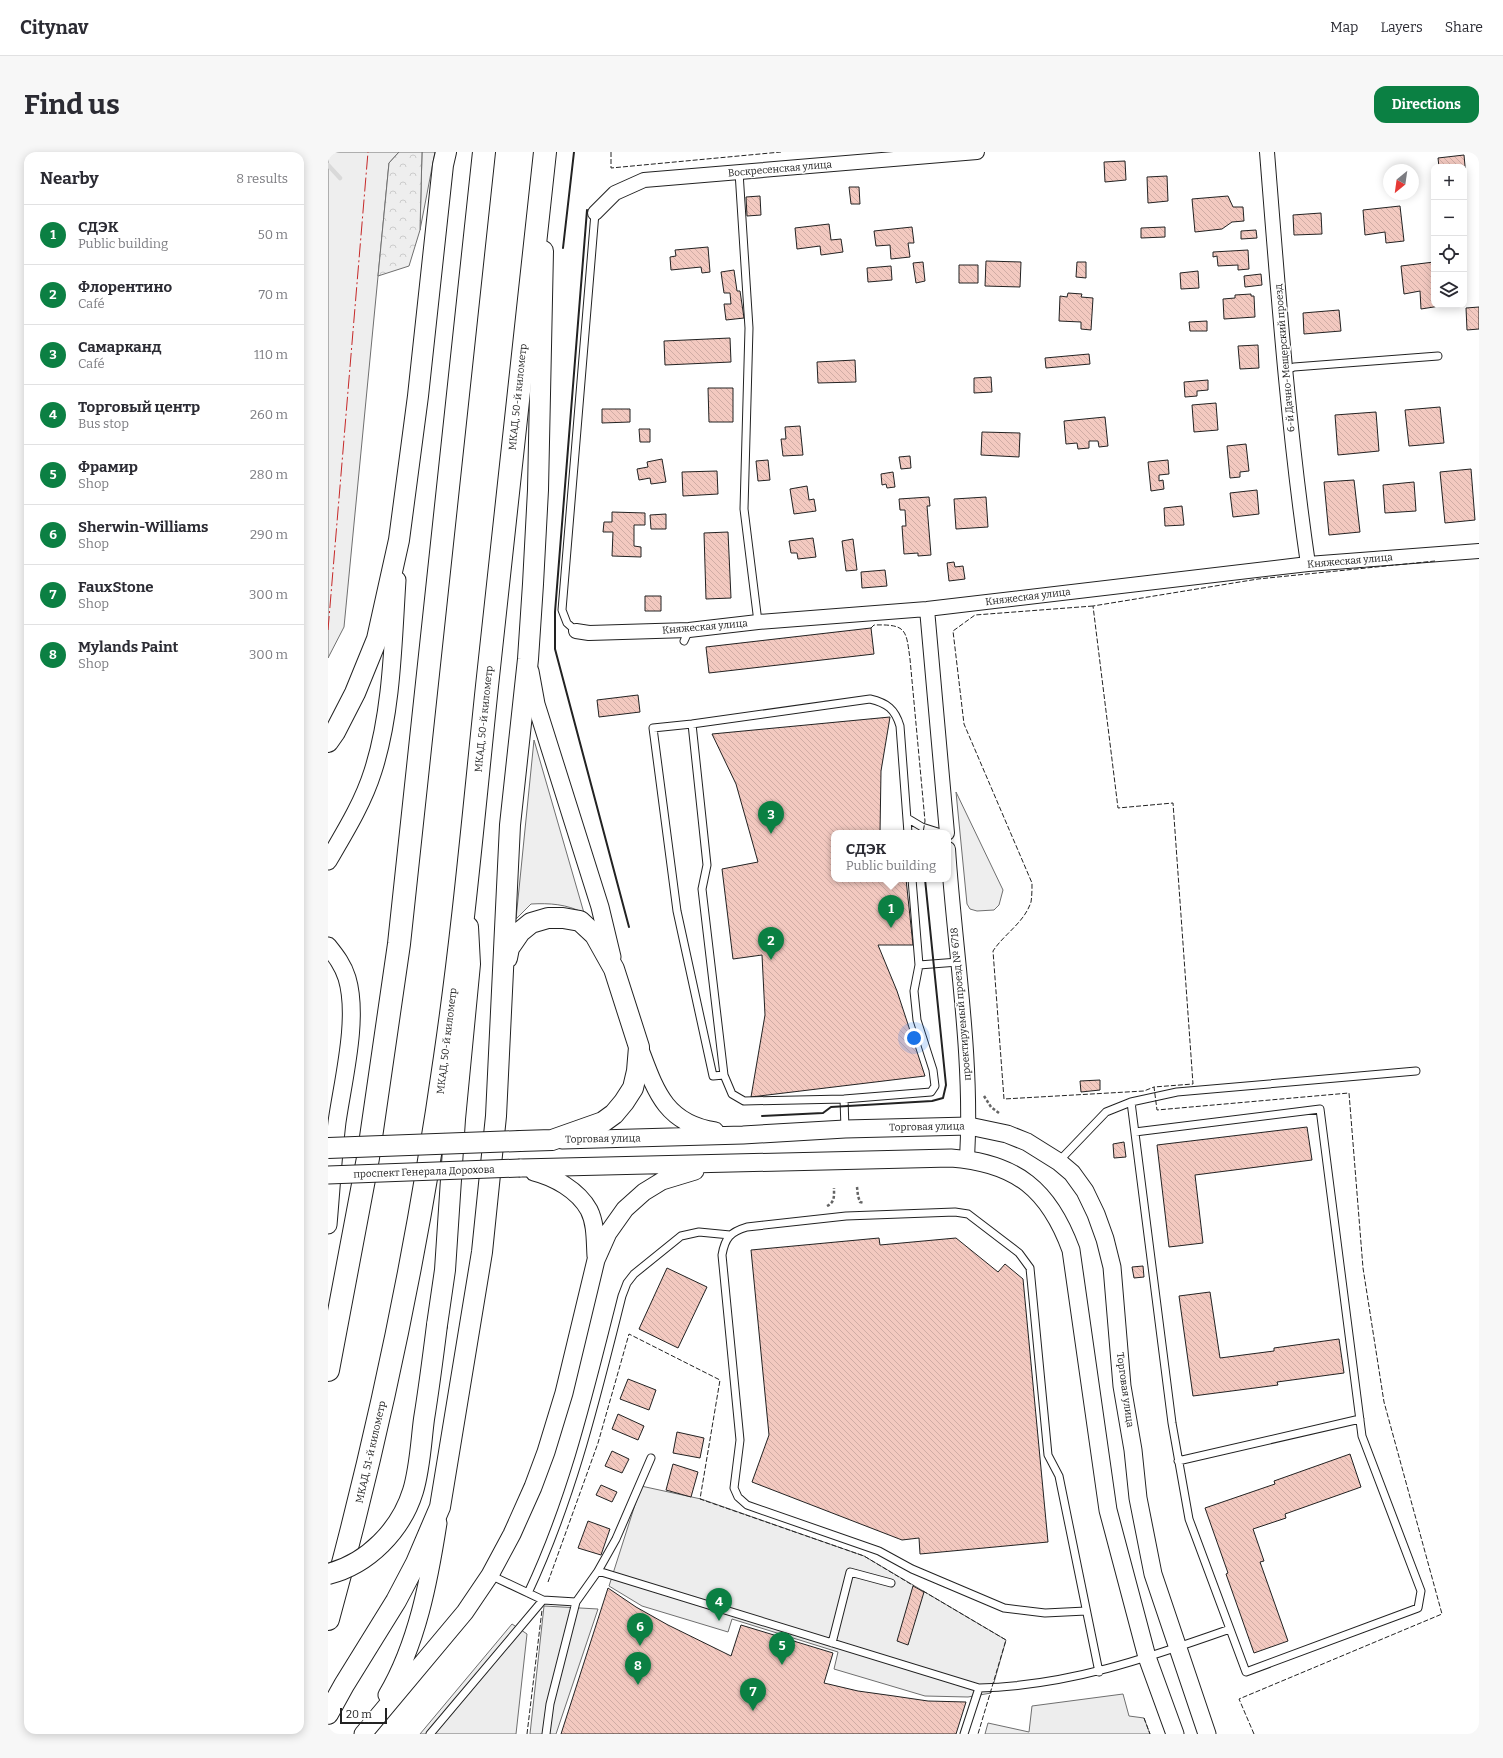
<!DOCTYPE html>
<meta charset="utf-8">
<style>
:root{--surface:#fff;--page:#f7f7f7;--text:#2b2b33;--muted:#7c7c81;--line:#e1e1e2;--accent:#0b8043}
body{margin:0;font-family:Bitter,serif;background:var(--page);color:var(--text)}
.controls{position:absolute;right:12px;top:12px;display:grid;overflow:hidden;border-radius:8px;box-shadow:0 2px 10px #0003}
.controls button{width:36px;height:36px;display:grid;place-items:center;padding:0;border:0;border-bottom:1px solid var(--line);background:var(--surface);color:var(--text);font:20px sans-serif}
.compass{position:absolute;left:1055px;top:12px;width:36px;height:36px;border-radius:50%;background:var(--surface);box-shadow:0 2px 10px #0003;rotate:209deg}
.scale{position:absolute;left:12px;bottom:10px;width:47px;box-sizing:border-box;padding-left:4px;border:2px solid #222;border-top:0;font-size:11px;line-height:14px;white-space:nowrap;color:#222;-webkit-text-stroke:3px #fff;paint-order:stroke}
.you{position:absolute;left:586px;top:886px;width:14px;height:14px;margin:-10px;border:3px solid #fff;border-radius:50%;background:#1a73e8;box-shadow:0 0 0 6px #1a73e833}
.badge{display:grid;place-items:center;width:26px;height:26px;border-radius:50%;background:var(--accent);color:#fff;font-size:13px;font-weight:700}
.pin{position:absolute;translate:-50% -33px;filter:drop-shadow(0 1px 2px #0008)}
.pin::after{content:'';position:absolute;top:21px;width:14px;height:12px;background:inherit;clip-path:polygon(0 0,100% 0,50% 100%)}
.popup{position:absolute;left:503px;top:678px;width:120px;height:52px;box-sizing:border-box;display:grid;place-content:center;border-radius:8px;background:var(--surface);filter:drop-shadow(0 1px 3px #0005);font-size:13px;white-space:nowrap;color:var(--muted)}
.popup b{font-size:15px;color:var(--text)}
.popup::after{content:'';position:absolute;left:50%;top:100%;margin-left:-8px;border:8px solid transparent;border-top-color:var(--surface)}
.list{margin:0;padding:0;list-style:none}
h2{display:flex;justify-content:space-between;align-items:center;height:52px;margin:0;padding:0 16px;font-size:17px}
h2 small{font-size:13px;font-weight:400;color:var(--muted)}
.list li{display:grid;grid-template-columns:26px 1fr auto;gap:12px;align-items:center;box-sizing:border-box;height:60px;padding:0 16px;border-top:1px solid var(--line)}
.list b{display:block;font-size:15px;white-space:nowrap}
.list p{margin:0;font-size:13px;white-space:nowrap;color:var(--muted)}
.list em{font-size:13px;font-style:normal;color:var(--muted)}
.icon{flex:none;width:22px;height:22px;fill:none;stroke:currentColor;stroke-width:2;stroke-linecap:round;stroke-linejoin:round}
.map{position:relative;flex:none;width:1151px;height:1582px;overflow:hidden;border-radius:12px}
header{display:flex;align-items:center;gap:24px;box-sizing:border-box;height:56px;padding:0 20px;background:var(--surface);border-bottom:1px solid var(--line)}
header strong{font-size:19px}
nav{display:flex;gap:22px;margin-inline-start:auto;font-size:14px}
.intro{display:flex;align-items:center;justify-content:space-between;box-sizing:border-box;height:96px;padding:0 24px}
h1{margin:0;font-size:28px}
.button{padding:10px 18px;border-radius:12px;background:var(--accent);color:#fff;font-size:14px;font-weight:700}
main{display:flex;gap:24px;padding:0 24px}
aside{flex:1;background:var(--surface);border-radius:12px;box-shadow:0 2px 10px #0003}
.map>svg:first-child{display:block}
</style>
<header>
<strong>Citynav</strong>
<nav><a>Map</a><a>Layers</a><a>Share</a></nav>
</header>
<div class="intro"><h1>Find us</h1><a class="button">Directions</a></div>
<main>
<aside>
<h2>Nearby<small>8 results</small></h2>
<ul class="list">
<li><span class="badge">1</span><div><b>СДЭК</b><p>Public building</p></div><em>50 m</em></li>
<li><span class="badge">2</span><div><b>Флорентино</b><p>Café</p></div><em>70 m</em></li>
<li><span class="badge">3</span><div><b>Самарканд</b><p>Café</p></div><em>110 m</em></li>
<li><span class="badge">4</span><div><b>Торговый центр</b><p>Bus stop</p></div><em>260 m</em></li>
<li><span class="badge">5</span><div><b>Фрамир</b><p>Shop</p></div><em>280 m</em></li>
<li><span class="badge">6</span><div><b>Sherwin-Williams</b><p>Shop</p></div><em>290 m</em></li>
<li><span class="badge">7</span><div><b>FauxStone</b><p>Shop</p></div><em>300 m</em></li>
<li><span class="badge">8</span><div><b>Mylands Paint</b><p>Shop</p></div><em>300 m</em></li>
</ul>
</aside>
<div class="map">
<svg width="1151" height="1582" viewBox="0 0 1151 1582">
<defs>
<pattern id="forest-crowns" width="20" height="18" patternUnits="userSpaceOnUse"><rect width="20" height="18" fill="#eee"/><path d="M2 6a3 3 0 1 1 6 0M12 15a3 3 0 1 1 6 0" fill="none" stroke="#ccc"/></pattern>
<pattern id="building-back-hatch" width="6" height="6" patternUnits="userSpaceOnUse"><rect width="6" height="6" fill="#f3c9c0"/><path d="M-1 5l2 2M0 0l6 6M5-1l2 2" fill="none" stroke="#d0aca5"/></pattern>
</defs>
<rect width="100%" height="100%" fill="#fff"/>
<path fill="#eee" stroke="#6f6f6f" d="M0,0h71l-10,11 -45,464 -16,31z
M94,0h13l-15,78z
M206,588l50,173c-18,-9 -34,-10 -53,-9l-15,15z
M628,640l47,98 -4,15 -5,5 -17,1 -7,-2 -3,-5z"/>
<path fill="url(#forest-crowns)" stroke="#6f6f6f" d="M71,0h23l-2,78 -11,36 -31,10 11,-113z"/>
<path fill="#ededed" stroke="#6f6f6f" d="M313,1334l60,13 163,57 142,84 -15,53 -23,4 -43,-1 -91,-27 4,-17 -106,-33 -4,13 -86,-26 -33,-20z
M216,1454l54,3 -42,125h-26z
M184,1472l15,10 -11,100h-96z
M795,1542l6,22 15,2 6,16h-165l3,-11 41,9 3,-26z"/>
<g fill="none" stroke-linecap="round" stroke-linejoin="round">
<path stroke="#d9d9d9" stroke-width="4.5" d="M0,13l12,13"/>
</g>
<path fill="url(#building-back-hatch)" stroke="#222" d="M1136,3l2,22h-2v-10h-25l-1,-9z
M797,9l1,19 -21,2 -1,-20z
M839,24l1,25 -20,2 -1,-26z
M521,35h10l1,17h-9z
M432,44l1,19 -14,1 -1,-19z
M900,44l5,11h10l1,14 -12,1 -10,7 -27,3 -3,-33z
M1072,54l4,35 -18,2 -1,-11 -20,3 -2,-25z
M993,61l1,21 -28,1 -1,-20z
M501,72l2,16 10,-1 2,13 -22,3 -1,-9 -23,3 -2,-21z
M584,75l2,16h-6l2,14 -19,2 -1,-14 -14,1 -2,-15z
M837,75v10l-24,1v-10z
M928,78l1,8 -16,1v-8z
M380,95l2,25 -8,1 -1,-6 -30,3 -1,-13 6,-1 -1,-6z
M920,98l1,19 -11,1v-5l-20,1 -1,-10 -4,1v-5z
M658,109l35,1 -1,25 -35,-1z
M595,110l2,19 -9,2 -3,-20z
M749,110h9v16l-10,-1z
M1106,110v43h6v1l-19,3 -1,-18 -16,3 -3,-28z
M631,113h19v18h-19z
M563,114l1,14 -24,2 -1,-14z
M406,118l3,21h3l4,27 -18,2 -2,-16h7l-1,-11h-6l-3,-21z
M870,119l1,17 -18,1 -1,-16z
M933,122l1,11 -17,2 -1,-11z
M740,141l14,1 -1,3 12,1 -2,32 -10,-1v-7l-22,-1 1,-25 7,1z
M923,142v2h3l1,21 -31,2 -1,-20 12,-1v-3z
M1151,155v22l-12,1 -1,-22z
M1011,158l2,21 -37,3 -1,-21z
M879,169v10h-17l-1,-9z
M402,186l1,24 -66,3 -1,-24z
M930,193l1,23 -19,1 -2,-23z
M761,202l1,10 -44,4 -1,-10z
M527,208l1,22 -38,1 -1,-21z
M663,225l1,15 -18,1v-15z
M880,228v10l-11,1v5l-12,1 -1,-15z
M380,236h25v34h-24z
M888,251l2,27 -24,2 -2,-27z
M1112,255l4,36 -35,3 -4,-36z
M274,257h28v13l-28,1z
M1048,260l3,39 -41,4 -3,-40z
M777,265l3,29 -9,1 -1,-6h-9v7l-11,1 -1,-6 -11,1 -2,-23z
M472,274l3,29 -20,1 -2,-17h5l-1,-12z
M311,277h11v13h-10z
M654,280l38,1 -1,24 -38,-2z
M918,292l3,27 -9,1v5l-10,1 -3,-32z
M582,304l1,12 -10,1 -2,-12z
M334,307l4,23 -15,2 -1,-6 -11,2 -2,-11 11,-2 -1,-5z
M440,308l2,20 -12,1 -2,-20z
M840,308l1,14 -10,1v6l4,-1 1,9 -13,2 -3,-29z
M1143,317l4,51 -30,3 -5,-51z
M389,319l1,23 -35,2 -1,-24z
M565,320l2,15 -8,1 -1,-4 -4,1 -1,-11z
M1026,328l6,52 -31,3 -5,-53z
M1086,330l2,29 -31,2 -2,-28z
M479,334l2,14 5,-1 2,12 -22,3 -4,-25z
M929,338l2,24 -26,3 -3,-24z
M601,345l1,9h-3l4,49 -13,1v-3l-14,1 -2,-28h4l-1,-16h-5l-1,-11z
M658,345l2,30 -32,2 -2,-30z
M854,354l2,19 -19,1 -1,-18z
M284,360l33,1v12h-11v21l7,1v10l-29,-1 1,-24h-10l1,-10h8z
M338,362v15h-15l-1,-14z
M400,380l3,66 -25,1 -2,-66z
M485,386l3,19 -18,2 -1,-6h-6l-2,-12z
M525,387l4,31 -11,1 -4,-30z
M626,410l1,5 8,-1 2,13 -16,2 -2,-18z
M557,418l2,16 -25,2 -1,-16z
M317,444h16v15h-16z
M543,476l3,26 -165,19 -3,-26z
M310,543l2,17 -41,5 -2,-17z
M562,565l-9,54 -1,62h-46v46h72l7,66h-35l19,46 28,85 -174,21 14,-82 -3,-60 -29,4 -11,-90 36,-7 -22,-78 -24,-50z
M772,928v10l-19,2 -1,-11z
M979,975l5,33 -117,15 8,68 -34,4 -12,-102z
M796,990l2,15 -12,1 -1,-14z
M551,1086l1,7 76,-7 42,34 7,-8 18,15 25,263 -128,12 -1,-16 -17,2 -150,-58 17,-47 -18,-185z
M815,1114l1,11 -10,1 -2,-11z
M339,1116l40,19 -29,61 -39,-19z
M882,1140l10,66 54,-7v-3l65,-9 5,34 -67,9 1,3 -85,11 -14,-100z
M300,1227l28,11 -7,20 -29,-11z
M290,1262l26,12 -6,14 -26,-11z
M349,1280l27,6 -4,20 -27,-5z
M284,1299l17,8 -7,14 -17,-7z
M1022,1302l11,33 -76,27 1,4 -33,11 11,32 -4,1 28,79 -34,12 -28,-79 2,-1 -23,-65 70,-24 -1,-3z
M345,1312l25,8 -7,25 -25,-7z
M273,1333l16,7 -5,10 -16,-7z
M260,1369l22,8 -9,26 -23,-7z
M585,1434l11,6 -16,53 -11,-4z
M280,1436l28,19 32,18 63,31 10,-31 92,28 -9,30 34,8 36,5 34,5 38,1 -10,32h-395z"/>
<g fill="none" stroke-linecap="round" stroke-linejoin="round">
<defs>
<path id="service" d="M411,20l10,156 -5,181 14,113
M958,218l8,-3 144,-11
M248,479l-9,-8 -5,-13 33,-397
M356,489l5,-11
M364,572l15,141 -5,24 22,186 -11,1 -36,-165 -24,-183 39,-4 178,-25c17,4 25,10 30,27l8,107
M579,666l15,9 19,6
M591,813l39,-3
M396,923l8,19 12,7 100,-2 87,-7 4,-6 -2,-16 -16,-50 -3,-29 5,-26 -7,-86
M516,947l1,30
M803,950l41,321 17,96 57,153 172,-64 3,-17 -59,-155 -42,-327 -185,23
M731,1009l47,-49 25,-10 46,-10 239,-21
M323,1306l-35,81 -18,32 381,117c88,-2 169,-30 251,-59
M850,1309l182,-42
M162,1423l53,25 33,2
M200,1441c45,-96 68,-194 94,-297l5,-13 7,-9 47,-38 18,-4 31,3
M758,1459l-41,2 -41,-5 -92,-39 -33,-18 -132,-46 -9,-8 -4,-9 6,-48 -18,-185c3,-17 8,-23 25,-28l99,-11 109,-4 13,2 51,39 11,15 18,187 11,21 40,196
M504,1491l18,-71 41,11
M102,1582l113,-134
M218,1582l4,-30 26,-102 22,-31
M636,1582l15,-46"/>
<path id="minor" d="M939,0c11,138 21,275 41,412
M267,61l20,-20 29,-13 333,-28
M599,457l20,224
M248,479l13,2 100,-3 69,-8 169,-13 381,-45 171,-13
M620,697c7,104 25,207 19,310"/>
<path id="tertiary" d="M202,519l6,33 64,203 12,50
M0,709c17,-29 35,-58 45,-90 19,-59 20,-129 24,-191
M0,794c8,10 15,19 19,32 12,40 -4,102 -10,144 -4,34 -6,69 -9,103
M311,895c16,42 25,76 76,84
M234,988l181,-5 102,-6 124,-3 38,8 20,8 32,20 13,11 13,18 11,23 9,25 7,28 10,119 11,64 5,48 15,76 54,160
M192,1016l431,-10c66,5 98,32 120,92l37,260 39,147 28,77
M206,1020c20,5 44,18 55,38 7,14 6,31 7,46
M59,1543c30,-51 42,-114 51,-172
M35,1582l102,-122 25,-37 22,-41 21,-47 13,-35 18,-59 32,-133 12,-27 17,-24 19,-17 18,-11 33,-10"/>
<path id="secondary" d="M0,590l7,-10 20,-39 22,-54 22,-99 19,-144 25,-231 3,-13
M179,806l2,-10 11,-16 11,-9 17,-5h15l17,3 15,14 19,34 25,78 -2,24 -4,17 -9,14 -10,12 -11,8 -51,18 -32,1
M109,1173l8,-55 10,-151 15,-155 -2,-37
M0,1562l16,-29 52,-84 20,-38 24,-56 42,-255 14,-136 14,-291 18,-166 5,-75 5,-94 5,-239"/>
<path id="trunk" d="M0,1218l40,-212 31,-214 85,-792
M0,1467c51,-185 90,-372 117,-562 18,-123 29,-247 42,-371 20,-178 39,-356 58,-534"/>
</defs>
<use href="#service" stroke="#222" stroke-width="9"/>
<use href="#minor" stroke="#222" stroke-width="16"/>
<use href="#tertiary" stroke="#222" stroke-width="19"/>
<use href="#secondary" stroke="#222" stroke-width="22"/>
<use href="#trunk" stroke="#222" stroke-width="24"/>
<path stroke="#646464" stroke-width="2.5" stroke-dasharray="3 2" stroke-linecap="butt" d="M656,944l7,11 8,6
M529,1035l1,9 2,6 4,1
M499,1054c8,-4 7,-10 7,-18"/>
<use href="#service" stroke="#fff" stroke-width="7"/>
<use href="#minor" stroke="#fff" stroke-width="14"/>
<use href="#tertiary" stroke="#fff" stroke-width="17"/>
<use href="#secondary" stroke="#fff" stroke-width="20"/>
<use href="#trunk" stroke="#fff" stroke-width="22"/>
<defs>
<path id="tertiary-bridge" d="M0,1023l192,-7"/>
<path id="secondary-bridge" d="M0,996l192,-7
M0,1422c40,-10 73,-44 85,-83 7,-23 8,-49 11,-72 5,-31 9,-62 13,-94"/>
</defs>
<use href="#tertiary-bridge" stroke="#222" stroke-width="19" stroke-linecap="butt"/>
<use href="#secondary-bridge" stroke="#222" stroke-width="22" stroke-linecap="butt"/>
<use href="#tertiary-bridge" stroke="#fff" stroke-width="17"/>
<use href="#secondary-bridge" stroke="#fff" stroke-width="20"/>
<path stroke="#222" stroke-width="1" stroke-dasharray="5 2" stroke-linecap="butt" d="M283,0v16l170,-16
M765,454l-118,9 -22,16 11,93 68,159c0,6 0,13 -1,19 -7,21 -27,32 -38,49l11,148 140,-8 10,-4
M543,476l3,-3c33,-1 32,5 36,34l15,162 -2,12
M220,1430l50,-139 31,-109 91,46 -20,119 164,57 50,30
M595,1439l83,49 -28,94
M816,1566l6,16
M199,1582l15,-124
M926,1582l-15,-35 203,-85 -58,-212 -21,-134 -14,-175 -192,17 -3,-23 39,-3 -20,-281 -55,5 -25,-202 165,-27 177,-18"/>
<path stroke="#222" stroke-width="2" d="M259,58l-32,402v37l74,278
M235,96l11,-96
M434,964l61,-3 8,-6 101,-6 11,-3 3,-13 -21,-206"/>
<path stroke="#c62828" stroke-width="1" stroke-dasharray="14 3 2 3" stroke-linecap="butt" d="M0,478l40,-478"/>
</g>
<g text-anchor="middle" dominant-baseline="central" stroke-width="3" stroke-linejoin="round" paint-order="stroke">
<g font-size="10" fill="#222" stroke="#fff">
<text transform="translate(452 17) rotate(-5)">Воскресенская улица</text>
<text transform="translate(957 206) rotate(-95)">6-й Дачно-Мещерский проезд</text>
<text transform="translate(190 245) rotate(-84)">МКАД, 50-й километр</text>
<text transform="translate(1022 409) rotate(-5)">Княжеская улица</text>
<text transform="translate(700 445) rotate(-7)">Княжеская улица</text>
<text transform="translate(377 475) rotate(-5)">Княжеская улица</text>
<text transform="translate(156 567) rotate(-84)">МКАД, 50-й километр</text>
<text transform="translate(633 852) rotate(-95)">проектируемый проезд № 6718</text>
<text transform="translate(119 889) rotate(-83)">МКАД, 50-й километр</text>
<text transform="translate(599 975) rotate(-1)">Торговая улица</text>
<text transform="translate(275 987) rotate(-1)">Торговая улица</text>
<text transform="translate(96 1020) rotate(-2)">проспект Генерала Дорохова</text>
<text transform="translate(797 1238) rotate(82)">Торговая улица</text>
<text transform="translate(43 1300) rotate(-77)">МКАД, 51-й километр</text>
</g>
</g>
</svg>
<div class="controls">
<button>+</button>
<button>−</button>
<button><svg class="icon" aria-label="locate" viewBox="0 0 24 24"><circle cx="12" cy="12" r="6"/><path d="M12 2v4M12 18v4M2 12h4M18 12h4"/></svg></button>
<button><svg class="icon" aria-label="layers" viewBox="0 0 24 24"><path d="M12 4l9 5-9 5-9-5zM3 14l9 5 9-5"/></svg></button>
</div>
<svg class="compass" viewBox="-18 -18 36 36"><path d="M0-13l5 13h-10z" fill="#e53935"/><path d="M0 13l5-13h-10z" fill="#7c7c81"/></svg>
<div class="scale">20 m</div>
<div class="you"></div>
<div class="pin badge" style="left:563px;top:776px">1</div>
<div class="popup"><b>СДЭК</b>Public building</div>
<div class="pin badge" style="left:443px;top:808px">2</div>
<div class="pin badge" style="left:443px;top:682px">3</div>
<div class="pin badge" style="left:391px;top:1469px">4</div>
<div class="pin badge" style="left:454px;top:1513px">5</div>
<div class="pin badge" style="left:312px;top:1494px">6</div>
<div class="pin badge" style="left:425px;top:1559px">7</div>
<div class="pin badge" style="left:310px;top:1533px">8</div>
</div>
</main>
